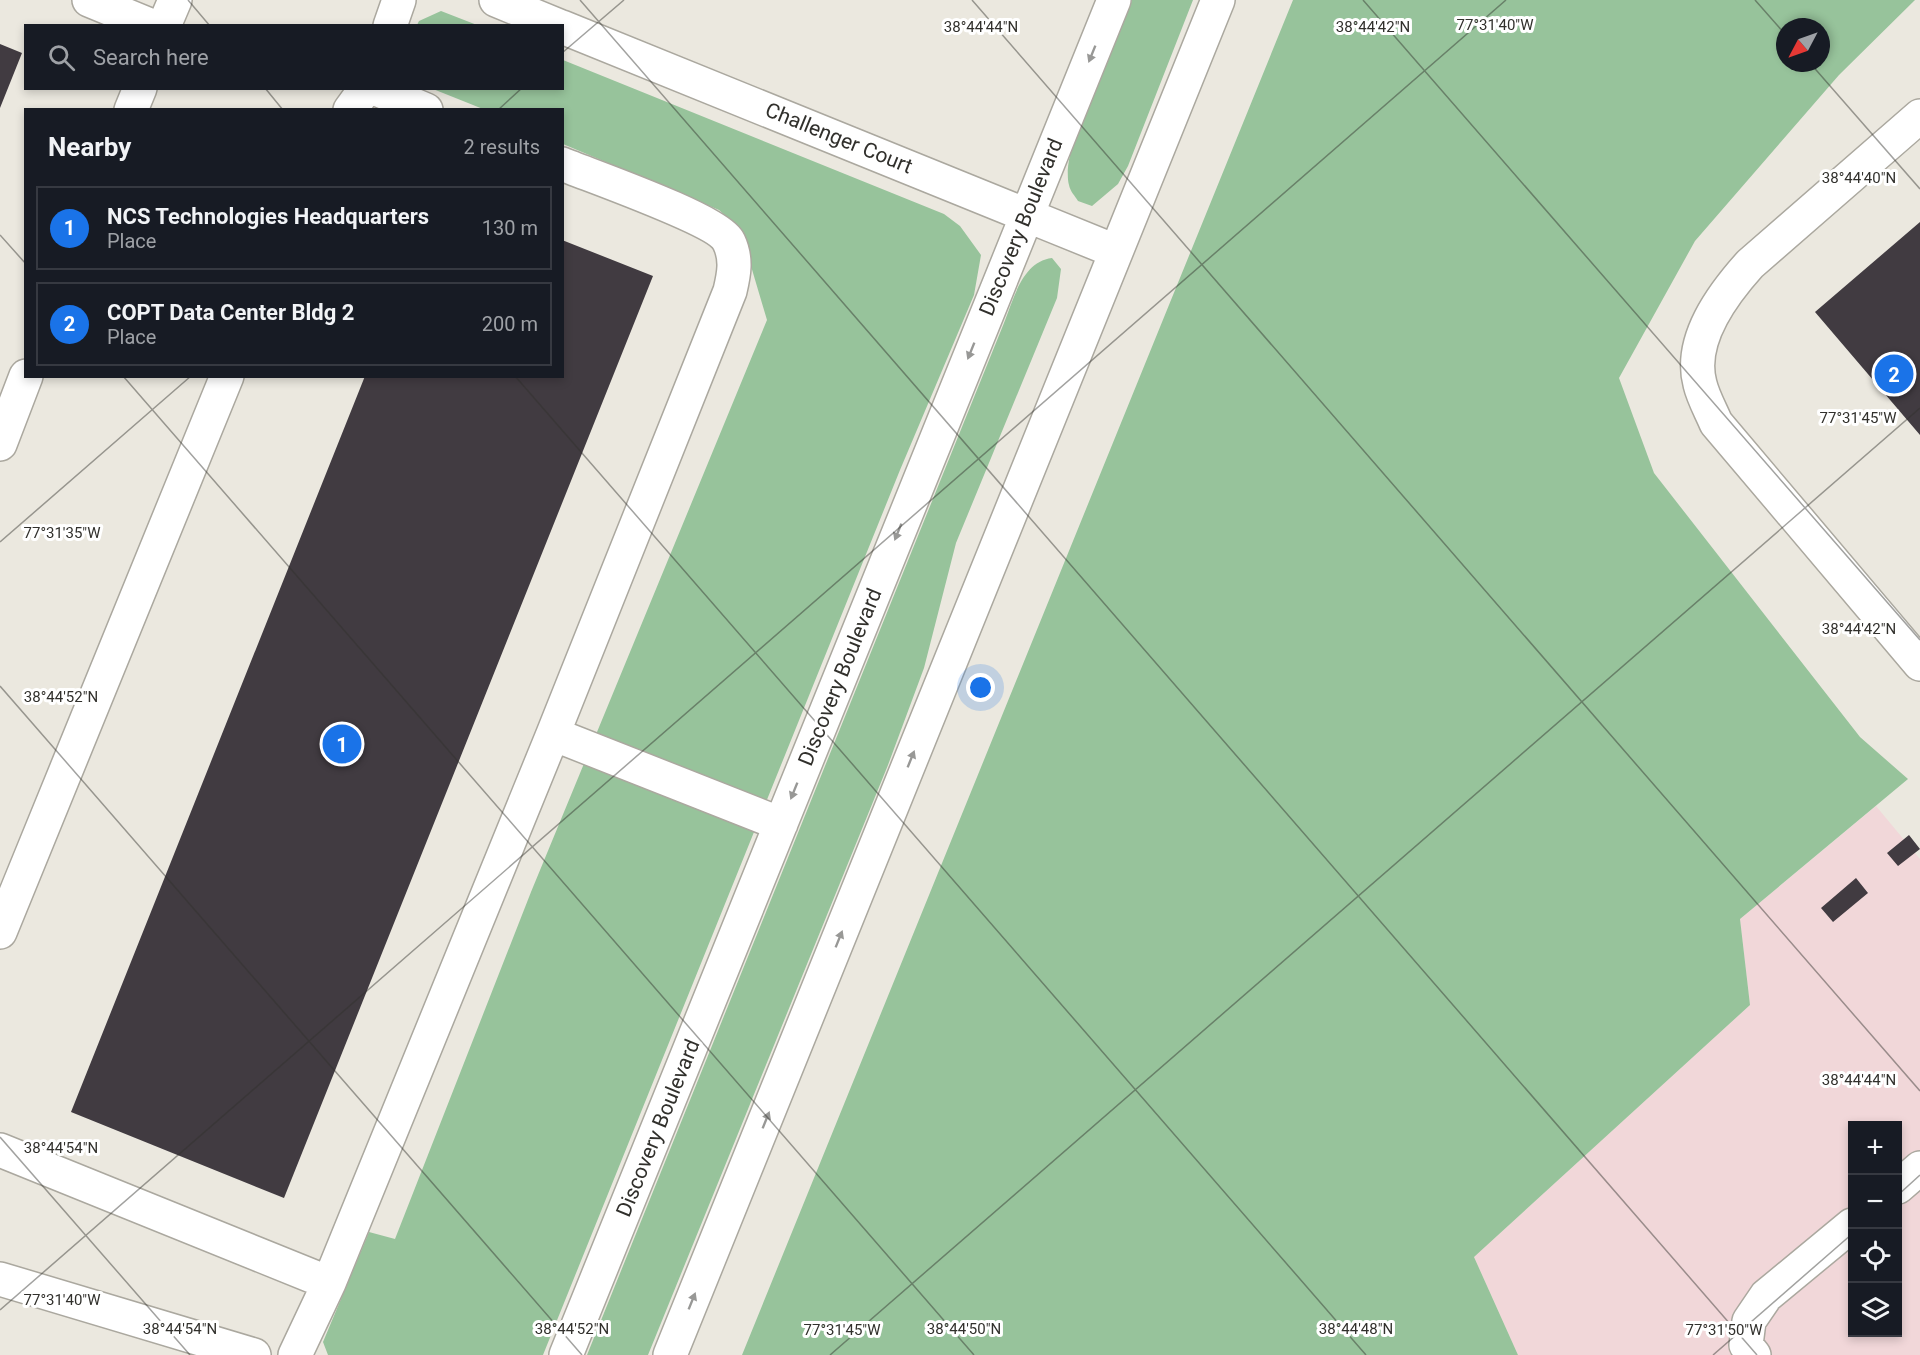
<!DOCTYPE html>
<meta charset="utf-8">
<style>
:root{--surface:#171b24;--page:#242831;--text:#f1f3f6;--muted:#9ea1a6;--line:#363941;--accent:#1a73e8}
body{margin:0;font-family:Roboto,sans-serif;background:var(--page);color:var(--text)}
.controls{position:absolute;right:18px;bottom:18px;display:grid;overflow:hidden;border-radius:0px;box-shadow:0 3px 9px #0003}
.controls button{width:54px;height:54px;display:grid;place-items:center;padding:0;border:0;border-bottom:2px solid var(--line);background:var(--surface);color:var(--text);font:30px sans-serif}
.compass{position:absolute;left:1776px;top:18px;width:54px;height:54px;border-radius:50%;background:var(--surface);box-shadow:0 3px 9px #0003;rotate:229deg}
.you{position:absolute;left:981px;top:688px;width:21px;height:21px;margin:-15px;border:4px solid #fff;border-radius:50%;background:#1a73e8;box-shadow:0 0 0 9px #1a73e833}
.badge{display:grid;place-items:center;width:39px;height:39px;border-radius:50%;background:var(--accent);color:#fff;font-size:20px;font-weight:700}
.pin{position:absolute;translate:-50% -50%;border:3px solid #fff;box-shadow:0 2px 6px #0006}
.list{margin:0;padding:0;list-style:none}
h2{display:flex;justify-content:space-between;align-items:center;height:78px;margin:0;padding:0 24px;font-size:26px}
h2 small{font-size:20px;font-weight:400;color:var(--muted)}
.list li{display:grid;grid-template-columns:39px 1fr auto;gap:18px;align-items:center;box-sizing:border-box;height:84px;margin:0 12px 12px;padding:0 12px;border:2px solid var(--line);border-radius:0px}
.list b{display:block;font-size:22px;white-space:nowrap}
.list p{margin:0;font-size:20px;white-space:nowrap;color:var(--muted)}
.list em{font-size:20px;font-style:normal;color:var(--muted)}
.icon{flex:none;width:33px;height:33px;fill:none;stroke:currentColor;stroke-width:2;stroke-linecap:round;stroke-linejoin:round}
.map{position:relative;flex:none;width:1920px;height:1355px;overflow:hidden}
.search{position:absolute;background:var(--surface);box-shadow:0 3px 9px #0003;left:24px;top:24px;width:540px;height:66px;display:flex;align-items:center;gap:15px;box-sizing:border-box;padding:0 21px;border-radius:0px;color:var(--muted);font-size:22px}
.panel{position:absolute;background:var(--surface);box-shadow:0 3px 9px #0003;left:24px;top:108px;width:540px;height:270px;border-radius:0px}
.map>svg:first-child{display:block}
</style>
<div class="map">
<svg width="1920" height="1355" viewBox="0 0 1920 1355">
<rect width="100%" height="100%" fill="#ebe8df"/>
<path fill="#f1d7d9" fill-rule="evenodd" d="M1876,806l44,53v496h-402l-44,-98 276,-252 -10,-86zM1852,1126h46v206h-46z"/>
<path fill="#97c39b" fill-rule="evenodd" d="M1132,0h61l-65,166 -10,18 -26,22 -14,-5c-3,-5 -8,-10 -9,-16 -10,-37 46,-146 63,-185z
M1293,0h622l-76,75 -144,166 -76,137 35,95 206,264 48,42 -168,140 10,86 -276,252 44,98h-776zM1785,27h36v36h-36z
M441,11l36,14h-60l2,-4z
M563,60l381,154 16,12 21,29 -7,40 -74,175 -357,885h-215l-5,-13 46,-110 26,7 136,-347 236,-572 -27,-91 -21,-19 -156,-66 -1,-34 -79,-1 -50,-20 129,-1z
M1052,258l9,11 -4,29 -101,245 -32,125 -36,97 -240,590h-61l417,-1032c10,-25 18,-61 48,-65z"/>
<path fill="#413b41" d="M0,44l22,9 -22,55z
M1920,222v213l-105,-123z
M562,240l91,36 -369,922 -213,-86 294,-736h197z
M1909,835l11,14 -22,17 -11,-13z
M1856,878l12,15 -35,29 -12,-14z"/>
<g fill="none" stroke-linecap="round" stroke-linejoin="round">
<defs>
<path id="minor" d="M89,0l63,26
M496,0l63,26
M164,26l11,-26
M390,26l9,-26
M562,27l553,224
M374,88l52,22
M131,110l9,-22
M350,110l16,-22
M1920,116l-170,148c-27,30 -62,76 -50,120 3,13 11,27 16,39l204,241
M0,444l26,-68
M553,734l228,90
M0,932l227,-556
M0,1150l329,133 224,-549 177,-443c4,-17 7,-32 -1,-49 -10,-22 -138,-66 -167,-78
M1898,1187l22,-19
M0,1279l254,76
M295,1355l34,-72
M566,1355l548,-1355
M670,1355l548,-1355
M1754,1355l-8,-10 3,-24 17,-25 86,-71"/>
</defs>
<use href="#minor" stroke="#aba89f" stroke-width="36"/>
<use href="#minor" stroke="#fff" stroke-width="33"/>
</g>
<defs><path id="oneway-solid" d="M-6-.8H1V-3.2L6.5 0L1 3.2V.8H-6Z" transform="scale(1.5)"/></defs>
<g fill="#989896">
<use href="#oneway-solid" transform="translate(1092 54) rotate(112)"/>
<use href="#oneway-solid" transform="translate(971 351) rotate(112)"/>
<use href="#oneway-solid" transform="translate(898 532) rotate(112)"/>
<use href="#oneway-solid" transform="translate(911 759) rotate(-68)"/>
<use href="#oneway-solid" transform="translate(794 791) rotate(112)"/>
<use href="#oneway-solid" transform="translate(839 939) rotate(-68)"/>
<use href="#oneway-solid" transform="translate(766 1120) rotate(-68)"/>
<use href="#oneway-solid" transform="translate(692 1301) rotate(-68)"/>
</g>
<path fill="none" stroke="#31302c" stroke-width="1.5" stroke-opacity="0.45" d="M188,0l22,26M580,0l1177,1355M972,0l948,1091M1363,0l557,640M1755,0l30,34M562,53l62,-53M1810,63l110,126M265,88l18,22M498,110l24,-22M0,235l26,29M123,376l851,979M515,376l851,979M0,542l191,-166M0,686l582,669M0,1137l190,218M1898,1195l22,-20M0,1310l1506,-1310M830,1355l1090,-947M1713,1355l139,-121"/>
<g text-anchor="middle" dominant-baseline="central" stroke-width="6" stroke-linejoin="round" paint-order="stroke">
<g font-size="21" fill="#31302c" stroke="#fff">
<text transform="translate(839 138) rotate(22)">Challenger Court</text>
<text transform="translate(1021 227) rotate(-68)">Discovery Boulevard</text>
<text transform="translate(840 677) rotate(-68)">Discovery Boulevard</text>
<text transform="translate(658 1128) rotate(-68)">Discovery Boulevard</text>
</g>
</g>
<g font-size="15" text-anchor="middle" fill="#31302c" stroke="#fff" stroke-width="6" stroke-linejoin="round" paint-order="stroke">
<text x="1495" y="30">77°31'40"W</text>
<text x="981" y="32">38°44'44"N</text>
<text x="1373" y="32">38°44'42"N</text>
<text x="1859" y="183">38°44'40"N</text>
<text x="1858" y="423">77°31'45"W</text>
<text x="62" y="538">77°31'35"W</text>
<text x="1859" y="634">38°44'42"N</text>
<text x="61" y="702">38°44'52"N</text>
<text x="1859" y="1085">38°44'44"N</text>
<text x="61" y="1153">38°44'54"N</text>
<text x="62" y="1305">77°31'40"W</text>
<text x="180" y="1334">38°44'54"N</text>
<text x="572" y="1334">38°44'52"N</text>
<text x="964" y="1334">38°44'50"N</text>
<text x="1356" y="1334">38°44'48"N</text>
<text x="842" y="1335">77°31'45"W</text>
<text x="1724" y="1335">77°31'50"W</text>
</g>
</svg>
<div class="controls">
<button>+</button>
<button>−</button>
<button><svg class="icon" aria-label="locate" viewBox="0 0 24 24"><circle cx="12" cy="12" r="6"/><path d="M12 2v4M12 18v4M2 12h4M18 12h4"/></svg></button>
<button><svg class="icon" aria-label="layers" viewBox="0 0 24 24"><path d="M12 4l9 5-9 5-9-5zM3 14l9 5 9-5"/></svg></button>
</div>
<svg class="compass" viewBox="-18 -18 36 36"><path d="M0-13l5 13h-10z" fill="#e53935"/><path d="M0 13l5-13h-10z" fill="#9ea1a6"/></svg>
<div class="you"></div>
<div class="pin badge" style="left:342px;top:744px">1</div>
<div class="pin badge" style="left:1894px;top:374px">2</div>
<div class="search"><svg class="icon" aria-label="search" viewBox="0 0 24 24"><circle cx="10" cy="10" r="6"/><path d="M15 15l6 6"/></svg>Search here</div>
<section class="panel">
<h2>Nearby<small>2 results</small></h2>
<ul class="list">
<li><span class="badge">1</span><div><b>NCS Technologies Headquarters</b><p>Place</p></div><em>130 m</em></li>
<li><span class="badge">2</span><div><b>COPT Data Center Bldg 2</b><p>Place</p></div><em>200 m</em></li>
</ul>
</section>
</div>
